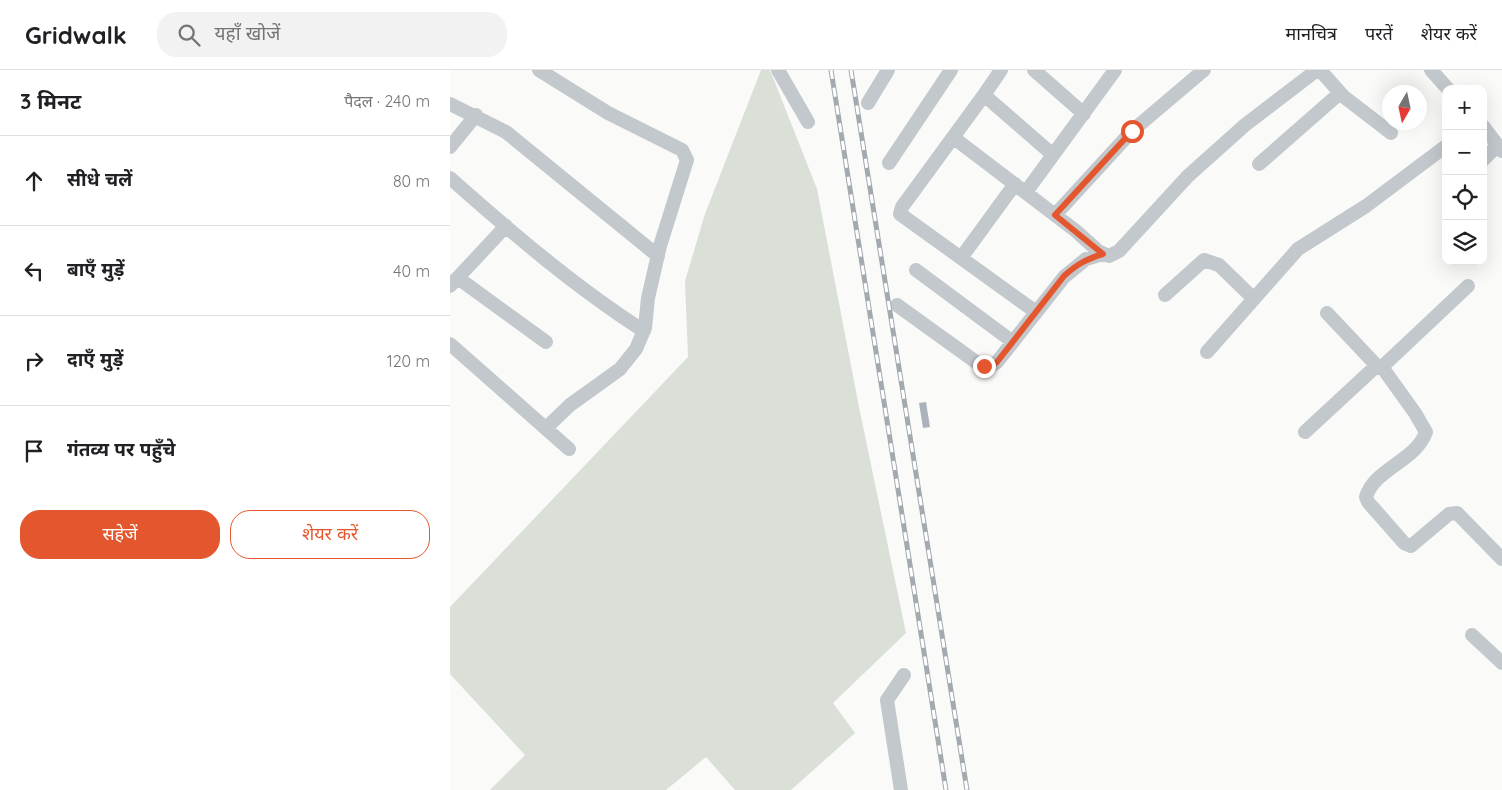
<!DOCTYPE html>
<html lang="hi">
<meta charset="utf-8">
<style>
:root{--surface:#fff;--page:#f2f2f2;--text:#202124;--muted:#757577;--line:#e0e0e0;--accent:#e4572e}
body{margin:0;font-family:Quicksand,"Noto Sans Devanagari",sans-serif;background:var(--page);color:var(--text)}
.controls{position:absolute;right:15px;top:15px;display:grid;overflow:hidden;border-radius:10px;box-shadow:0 5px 20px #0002}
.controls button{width:45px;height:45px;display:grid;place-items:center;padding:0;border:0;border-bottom:1px solid var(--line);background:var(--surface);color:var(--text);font:25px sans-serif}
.compass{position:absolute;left:932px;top:15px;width:45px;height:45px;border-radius:50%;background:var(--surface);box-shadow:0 5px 20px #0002;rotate:189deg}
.stop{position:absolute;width:15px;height:15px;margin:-11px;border:4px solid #e4572e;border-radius:50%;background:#fff}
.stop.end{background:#e4572e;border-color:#fff;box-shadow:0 1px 5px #0008}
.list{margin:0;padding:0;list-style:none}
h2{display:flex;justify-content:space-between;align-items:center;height:65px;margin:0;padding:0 20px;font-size:21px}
h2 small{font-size:16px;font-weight:400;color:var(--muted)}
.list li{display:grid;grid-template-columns:32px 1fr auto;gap:15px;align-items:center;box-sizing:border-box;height:90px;padding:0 20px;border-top:1px solid var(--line)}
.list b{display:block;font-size:19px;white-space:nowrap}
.list em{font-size:16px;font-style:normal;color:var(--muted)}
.actions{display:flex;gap:10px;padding:15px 20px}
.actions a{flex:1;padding:11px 0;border:1px solid var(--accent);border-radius:20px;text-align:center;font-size:18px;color:var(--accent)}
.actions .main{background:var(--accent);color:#fff}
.icon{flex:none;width:28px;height:28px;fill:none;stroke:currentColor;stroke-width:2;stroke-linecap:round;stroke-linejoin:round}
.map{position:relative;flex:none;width:1052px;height:720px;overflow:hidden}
header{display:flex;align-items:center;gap:30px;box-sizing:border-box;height:70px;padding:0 25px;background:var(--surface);border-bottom:1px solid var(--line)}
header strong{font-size:24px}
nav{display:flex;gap:28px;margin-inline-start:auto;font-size:18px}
.search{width:350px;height:45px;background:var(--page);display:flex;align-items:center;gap:12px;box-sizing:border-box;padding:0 18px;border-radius:20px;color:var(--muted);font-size:19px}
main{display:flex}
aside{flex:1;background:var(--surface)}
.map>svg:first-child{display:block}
</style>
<header>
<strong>Gridwalk</strong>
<div class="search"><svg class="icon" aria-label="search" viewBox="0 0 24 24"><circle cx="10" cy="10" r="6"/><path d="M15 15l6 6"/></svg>यहाँ खोजें</div>
<nav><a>मानचित्र</a><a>परतें</a><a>शेयर करें</a></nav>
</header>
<main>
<aside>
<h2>3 मिनट<small>पैदल · 240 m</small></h2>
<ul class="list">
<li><svg class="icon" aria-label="ahead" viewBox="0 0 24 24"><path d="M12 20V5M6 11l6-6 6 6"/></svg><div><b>सीधे चलें</b></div><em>80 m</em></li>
<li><svg class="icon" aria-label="left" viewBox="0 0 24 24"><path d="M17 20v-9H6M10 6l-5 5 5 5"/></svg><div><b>बाएँ मुड़ें</b></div><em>40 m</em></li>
<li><svg class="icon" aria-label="right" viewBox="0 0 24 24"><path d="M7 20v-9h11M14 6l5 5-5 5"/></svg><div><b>दाएँ मुड़ें</b></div><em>120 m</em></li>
<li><svg class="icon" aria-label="arrive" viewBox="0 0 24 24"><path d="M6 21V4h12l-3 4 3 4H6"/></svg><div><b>गंतव्य पर पहुँचे</b></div></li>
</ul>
<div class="actions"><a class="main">सहेजें</a><a>शेयर करें</a></div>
</aside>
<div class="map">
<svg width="1052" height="720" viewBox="0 0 1052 720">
<rect width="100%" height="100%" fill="#fafaf8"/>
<path fill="#dadfd7" d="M311,0h9l47,119 42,218 47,226 -73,70 22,30 -64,57h-56l-29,-33 -40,33h-176l35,-35 -75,-81v-67l238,-250 -3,-76 20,-67z"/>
<path fill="#aab3b9" d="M476,332l4,25 -7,1 -4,-25z"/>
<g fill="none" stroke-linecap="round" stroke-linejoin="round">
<path stroke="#c3c8cc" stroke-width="14" d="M89,0l69,43 74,37 5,10 -27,86 -12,52 -3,30 -9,21 -16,20 -50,36 -24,23
M328,0l30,52
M551,0l-17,25 69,60
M584,0l50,44
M870,0l23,26 48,37
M981,0l17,19
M534,25l-82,112 -2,7 136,98
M418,33l20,-33
M0,34l56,28 152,124
M1033,56l19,25
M504,68l122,93 22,20 11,5 10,-5 69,-75 57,-51 72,-55
M0,77l26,-32
M1033,90l15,-15
M439,93l62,-93
M809,94l81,-71
M0,108c61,54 125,109 194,153
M576,122l89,-122
M605,145l77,-84 72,-61
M511,188l54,-74
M466,200l97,72
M8,208l88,64
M0,216l56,-60
M715,225l39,-35 15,5 35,34
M447,235l79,57 13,5 8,-5 67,-85 22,-18 17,-5
M877,243l50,53
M0,274l119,105
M757,282l91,-103 68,-43 80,-60
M932,297l86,-81
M855,362l68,-63 9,-2 33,46 11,19c-10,29 -52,37 -60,65l2,5 36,41 7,3 38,-32 8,-1 45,46
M1022,565l30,28
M451,720l-14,-90 17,-25"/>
<defs>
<path id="rail" d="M381,0l115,720
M401,0l116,720"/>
</defs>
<use href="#rail" stroke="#a2aab0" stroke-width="5"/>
<use href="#rail" stroke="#fff" stroke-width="3" stroke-dasharray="9" stroke-linecap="butt"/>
</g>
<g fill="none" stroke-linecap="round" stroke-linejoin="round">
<path stroke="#e4572e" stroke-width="6" d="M534,296l5,1 8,-5 67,-86c12,-11 22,-17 39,-22l-48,-39 77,-84"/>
</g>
</svg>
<div class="controls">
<button>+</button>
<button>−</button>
<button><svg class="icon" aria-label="locate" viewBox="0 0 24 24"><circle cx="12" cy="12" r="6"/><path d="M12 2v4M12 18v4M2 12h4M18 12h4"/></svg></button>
<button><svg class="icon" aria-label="layers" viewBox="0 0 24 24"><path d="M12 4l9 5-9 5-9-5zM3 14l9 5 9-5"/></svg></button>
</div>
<svg class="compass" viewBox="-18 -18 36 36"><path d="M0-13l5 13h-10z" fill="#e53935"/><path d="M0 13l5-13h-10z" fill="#757577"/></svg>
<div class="stop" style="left:682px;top:61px"></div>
<div class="stop end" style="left:534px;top:296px"></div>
</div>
</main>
